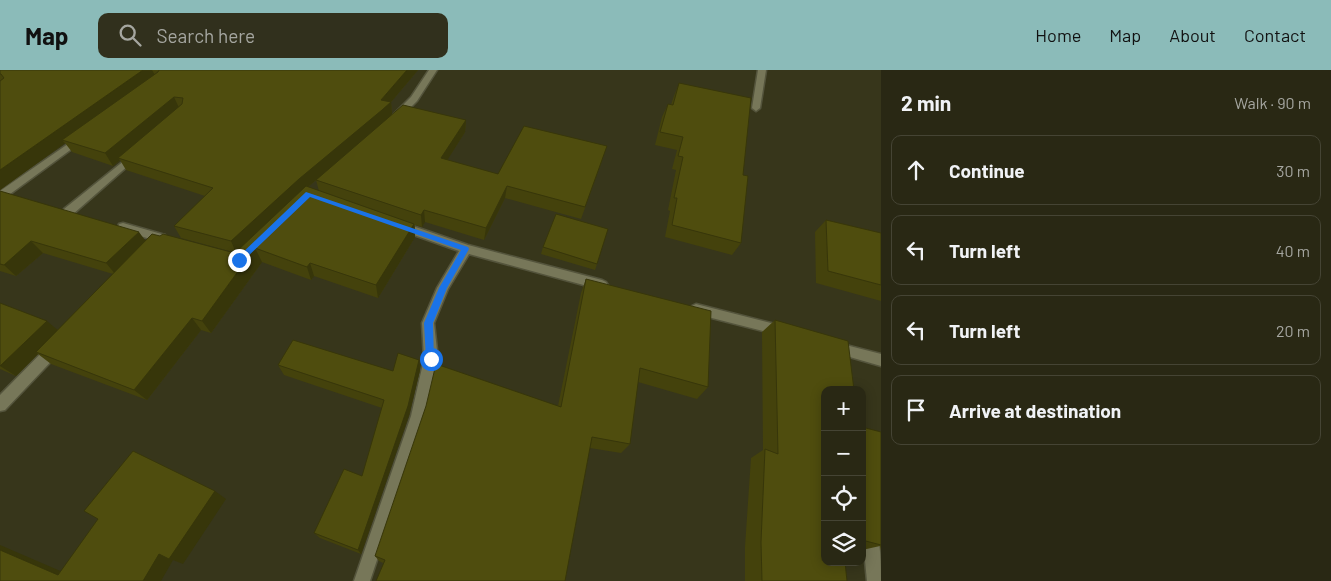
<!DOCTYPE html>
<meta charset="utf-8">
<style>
:root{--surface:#292814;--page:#31301d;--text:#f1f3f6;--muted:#a5a6a0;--line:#454434;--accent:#8bbbb9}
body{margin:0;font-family:Barlow,sans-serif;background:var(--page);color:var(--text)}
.controls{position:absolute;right:15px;bottom:15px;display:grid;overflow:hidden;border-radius:10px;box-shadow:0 2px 12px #0003}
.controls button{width:45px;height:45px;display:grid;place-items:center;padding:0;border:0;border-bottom:1px solid var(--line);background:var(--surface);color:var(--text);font:25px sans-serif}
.stop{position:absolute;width:15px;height:15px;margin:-11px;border:4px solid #1a73e8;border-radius:50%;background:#fff}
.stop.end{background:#1a73e8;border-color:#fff;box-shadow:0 1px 5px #0008}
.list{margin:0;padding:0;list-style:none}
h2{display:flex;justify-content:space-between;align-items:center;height:65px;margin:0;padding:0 20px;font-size:21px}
h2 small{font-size:16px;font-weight:400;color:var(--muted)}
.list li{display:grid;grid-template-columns:32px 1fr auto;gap:15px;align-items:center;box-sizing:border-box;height:70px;margin:0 10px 10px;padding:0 10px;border:1px solid var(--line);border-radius:10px}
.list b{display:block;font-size:19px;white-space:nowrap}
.list em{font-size:16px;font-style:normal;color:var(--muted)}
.icon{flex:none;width:28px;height:28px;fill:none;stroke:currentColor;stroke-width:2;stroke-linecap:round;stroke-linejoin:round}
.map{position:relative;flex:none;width:881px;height:511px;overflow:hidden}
header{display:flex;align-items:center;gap:30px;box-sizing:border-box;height:70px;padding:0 25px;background:var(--accent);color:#111}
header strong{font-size:24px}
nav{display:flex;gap:28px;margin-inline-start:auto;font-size:18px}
.search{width:350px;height:45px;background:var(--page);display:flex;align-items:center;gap:12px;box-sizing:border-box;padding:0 18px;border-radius:10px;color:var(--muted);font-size:19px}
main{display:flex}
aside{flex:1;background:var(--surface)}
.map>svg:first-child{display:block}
</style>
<header>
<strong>Map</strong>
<div class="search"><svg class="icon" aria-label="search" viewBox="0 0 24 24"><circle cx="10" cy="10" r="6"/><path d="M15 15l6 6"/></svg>Search here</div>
<nav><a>Home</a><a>Map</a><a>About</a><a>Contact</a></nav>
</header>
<main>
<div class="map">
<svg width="881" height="511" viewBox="0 0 881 511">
<rect width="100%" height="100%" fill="#37361b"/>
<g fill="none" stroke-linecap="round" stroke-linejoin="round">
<defs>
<path id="minor" d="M429,0h8l-20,31 -18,18h-6v-4l18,-18z
M758,0h8l-6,38 -4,3 -4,-3z
M81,65l5,3 -2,2 -78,57 -6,1v-7z
M135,82l3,1v4l-66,58h-8l-1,-3 1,-3z
M401,152l67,23 134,35 4,2 2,3 -2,3 -4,2 -133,-36 -21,35 -14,34 4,36 -13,57 -55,165h-16l57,-165 13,-57 -2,-36 15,-35 22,-37 -62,-22 -1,-3 1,-3z
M123,153l42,12 1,3 -4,7h-8v-5l-35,-10 -1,-3 1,-3z
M696,234l87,22 4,1 2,4 -2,4 -4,1 -87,-22 -4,-2 -2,-3 2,-3z
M57,271l5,1 1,4 -1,4 -57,60 -5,1v-16l52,-53z
M834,272l47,12v12l-52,-15 -1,-4 1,-4z
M869,455l6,2c6,16 6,37 6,54h-14l-5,-51z"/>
</defs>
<use href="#minor" stroke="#54543c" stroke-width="3"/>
<use href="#minor" fill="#777759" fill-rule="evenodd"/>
</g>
<path fill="#44420c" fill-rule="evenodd" d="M0,0h418l-27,32 1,12 -3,4 77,2 -1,12 -18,28 51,14 105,-16 -22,61 -76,-21 -21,42 -59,-18 -3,5 -7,-2v12l-37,61 -64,-22 -3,4 -49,-18 -51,71 -10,-3 -54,70 -96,-36 -13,-10 -22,22 -16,-7v-66l58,27 55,-56 -70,-21 -27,23 -16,-5v-80l145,50 88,11 -52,-14 -7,-12 31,-30 -79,-26 -6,-10 -7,6 -41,-14 -7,-9 -65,47zM354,78l-38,32 3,11 -11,-4z
M679,13l64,92 -2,68 -9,12 -67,-18 5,-26 -2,-1 8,-40 -4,-1 5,-19 -22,-5 7,-28 6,-13 3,1 3,-9z
M826,150l55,13v68l-65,-18 -1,-51z
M543,177l54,17 -2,6 -54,-16z
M586,209l122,108 -11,12 -59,-17 -8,62 -9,9 -31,-5 -207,115 -4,-2 -4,-5 183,-150 23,-113z
M775,250l50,70 22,191h-102v-34l6,-89 12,-8 -1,-118z
M419,290l1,10 -11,45 -48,139 -41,-16 -6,-5 48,-57 20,-68 -98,-33 -6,-10 115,6z
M862,357l19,5v119l-1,-5 -18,4z"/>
<path fill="#37360a" d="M143,0h9l4,7 -94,63 3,3 -65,47v-20z
M407,0h11l-27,32 1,12 -8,9 -81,68 -67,62 -5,-12 150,-141z
M174,27l6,13 -62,48 2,2 -7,6 -8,-13z
M466,50l-1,12 -24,38v-12z
M507,116l-2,12 -21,42 2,-12z
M424,140l1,12 -3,5 -1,-12z
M414,154l1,13 -37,61 -2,-13z
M139,162l8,11 -31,32 -10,-12z
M31,171l12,12 -27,23 -12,-11z
M255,178l7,14 -51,71 -9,-12z
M310,193l4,13 -3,4 -4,-13z
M192,248l9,12 -54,70 -13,-10z
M47,251l13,11 -24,20 2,2 -22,22 -16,-10z
M419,290l1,10 -11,45 -48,139 -3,-4z
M215,421l11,8 -43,65 -10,-4 -12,21h-18l16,-27z
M0,475l79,34 -21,-4 -58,-25z"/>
<path fill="#4f4d0e" stroke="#37360a" d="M0,0h143l-143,100v-89l4,-3 -3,-4h-1z
M159,0h248l-26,30 10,2 -9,8 -83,69 -68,62 -57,-15 39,-38 -95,-30 64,-54 1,-6 -9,-1 -69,56 -43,-13 96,-68z
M679,13l72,15 -8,77 5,1 -7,67 -69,-18 5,-27h-3l9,-41 -5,-1 5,-19 -23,-5 8,-28 5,1z
M403,35l63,15 -25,38 57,16 26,-48 83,20 -22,61 -78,-21 -21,42 -62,-18 -3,5 -105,-35z
M306,116l108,38 -38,61 -66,-22 -3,4 -52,-19 -53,73 -10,-3 -58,72 -98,-38 116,-118 8,2 3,-2 68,18 6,-1z
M0,121l139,41 -33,31 -75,-22 -27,24 -4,-1z
M556,144l52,15 -11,35 -54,-17z
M826,150l55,13v52l-53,-14z
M586,209l125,32 -3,76 -68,-19 -10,76 -38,-7 -27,144h-189l9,-21 -10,-4 51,-150 10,-42 125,43z
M0,233l47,18 -47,45z
M775,250l73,21 6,49h-29v172h20l2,19h-85l-1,-39 4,-93 13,5z
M293,270l100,31 5,-18 21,7 -11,46 -50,144 -44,-17 30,-64 18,7 22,-76 -106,-35z
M862,357l19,5v113l-19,-5z
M133,381l82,40 -46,68 -10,-5 -16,27h-143v-31l58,25 40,-56 -14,-8z"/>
<path fill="#1a73e8" d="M306,122l162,55 1,2 -22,39 -14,35 1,39h-6l-2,-3 -2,-36 15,-35 22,-38 -151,-53 -68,65h-5v-4z"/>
</svg>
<div class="controls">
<button>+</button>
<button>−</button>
<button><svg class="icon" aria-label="locate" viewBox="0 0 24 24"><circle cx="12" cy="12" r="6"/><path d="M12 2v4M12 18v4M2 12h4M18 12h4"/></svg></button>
<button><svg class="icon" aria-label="layers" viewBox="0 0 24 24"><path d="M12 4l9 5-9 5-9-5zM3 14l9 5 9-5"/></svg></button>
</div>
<div class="stop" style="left:431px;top:289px"></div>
<div class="stop end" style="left:239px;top:190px"></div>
</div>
<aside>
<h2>2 min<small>Walk · 90 m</small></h2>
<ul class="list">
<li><svg class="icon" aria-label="ahead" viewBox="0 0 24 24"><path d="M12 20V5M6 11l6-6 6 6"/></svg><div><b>Continue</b></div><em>30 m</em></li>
<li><svg class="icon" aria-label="left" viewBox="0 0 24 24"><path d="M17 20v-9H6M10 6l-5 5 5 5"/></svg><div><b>Turn left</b></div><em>40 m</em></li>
<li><svg class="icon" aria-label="left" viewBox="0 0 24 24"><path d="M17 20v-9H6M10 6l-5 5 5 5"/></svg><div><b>Turn left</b></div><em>20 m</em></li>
<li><svg class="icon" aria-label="arrive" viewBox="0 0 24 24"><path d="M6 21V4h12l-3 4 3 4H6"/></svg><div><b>Arrive at destination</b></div></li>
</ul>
</aside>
</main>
